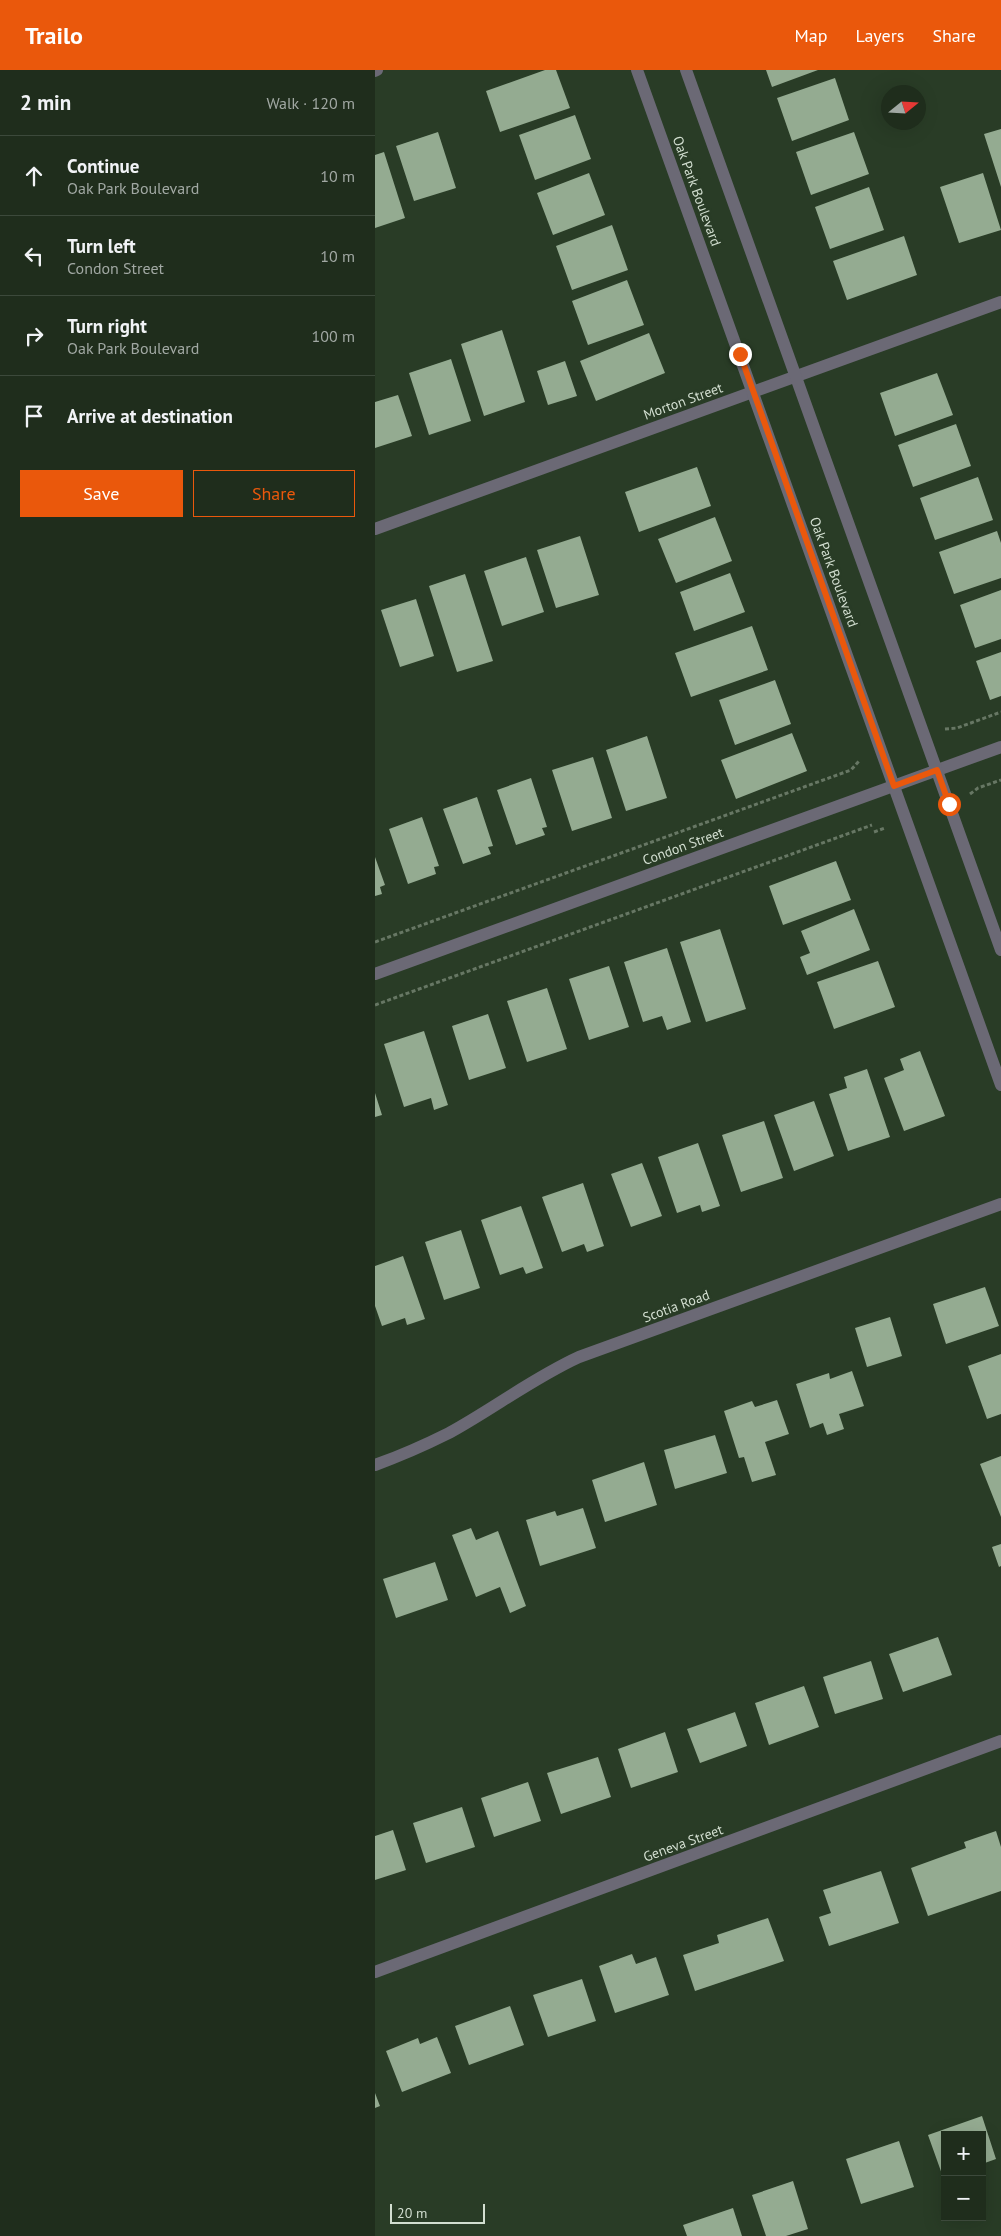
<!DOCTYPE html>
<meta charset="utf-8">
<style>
:root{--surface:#1f2d1c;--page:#2c3929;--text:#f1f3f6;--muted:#a1a8a3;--line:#3c493b;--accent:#ea580c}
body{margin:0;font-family:"PT Sans",sans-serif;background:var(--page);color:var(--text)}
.controls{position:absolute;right:15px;bottom:15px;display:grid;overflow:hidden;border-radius:0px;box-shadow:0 5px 20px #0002}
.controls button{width:45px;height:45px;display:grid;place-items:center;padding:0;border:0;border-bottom:1px solid var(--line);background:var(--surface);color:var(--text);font:25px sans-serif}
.compass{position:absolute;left:506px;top:15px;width:45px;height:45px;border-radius:50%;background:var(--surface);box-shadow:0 5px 20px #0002;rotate:72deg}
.scale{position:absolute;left:15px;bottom:12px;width:95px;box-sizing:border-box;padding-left:5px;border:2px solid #d2ded0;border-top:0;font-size:14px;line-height:18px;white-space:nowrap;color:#d2ded0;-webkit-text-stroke:4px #293c26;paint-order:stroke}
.stop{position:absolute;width:15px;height:15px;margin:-11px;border:4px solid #ea580c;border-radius:50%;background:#fff}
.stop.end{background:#ea580c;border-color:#fff;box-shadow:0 1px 5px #0008}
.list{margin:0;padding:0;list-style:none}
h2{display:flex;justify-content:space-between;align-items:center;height:65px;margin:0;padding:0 20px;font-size:21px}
h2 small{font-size:16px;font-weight:400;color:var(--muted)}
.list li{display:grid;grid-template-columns:32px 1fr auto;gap:15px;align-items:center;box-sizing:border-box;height:80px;padding:0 20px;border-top:1px solid var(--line)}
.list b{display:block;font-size:19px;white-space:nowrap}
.list p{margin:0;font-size:16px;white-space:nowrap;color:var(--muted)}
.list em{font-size:16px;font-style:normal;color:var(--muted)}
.actions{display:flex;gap:10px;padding:15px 20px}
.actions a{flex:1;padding:11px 0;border:1px solid var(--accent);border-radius:0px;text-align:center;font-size:18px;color:var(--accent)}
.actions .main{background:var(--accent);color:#fff}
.icon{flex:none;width:28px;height:28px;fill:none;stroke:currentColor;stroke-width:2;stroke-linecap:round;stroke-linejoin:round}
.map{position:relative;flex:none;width:626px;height:2166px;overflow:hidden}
header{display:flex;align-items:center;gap:30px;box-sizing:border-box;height:70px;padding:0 25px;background:var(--accent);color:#fff}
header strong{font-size:24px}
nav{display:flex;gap:28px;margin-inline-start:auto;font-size:18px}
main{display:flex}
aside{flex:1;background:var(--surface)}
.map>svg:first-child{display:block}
</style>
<header>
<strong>Trailo</strong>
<nav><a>Map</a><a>Layers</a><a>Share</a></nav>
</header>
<main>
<aside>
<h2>2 min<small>Walk · 120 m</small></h2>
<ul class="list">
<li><svg class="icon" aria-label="ahead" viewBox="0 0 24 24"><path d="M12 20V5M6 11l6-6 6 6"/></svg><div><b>Continue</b><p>Oak Park Boulevard</p></div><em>10 m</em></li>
<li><svg class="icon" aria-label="left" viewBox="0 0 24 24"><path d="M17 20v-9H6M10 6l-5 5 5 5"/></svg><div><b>Turn left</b><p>Condon Street</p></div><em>10 m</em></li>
<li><svg class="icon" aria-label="right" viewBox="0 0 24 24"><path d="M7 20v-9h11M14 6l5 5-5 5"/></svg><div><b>Turn right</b><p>Oak Park Boulevard</p></div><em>100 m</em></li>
<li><svg class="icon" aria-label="arrive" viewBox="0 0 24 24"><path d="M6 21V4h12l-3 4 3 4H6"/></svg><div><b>Arrive at destination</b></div></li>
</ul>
<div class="actions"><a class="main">Save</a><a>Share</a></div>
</aside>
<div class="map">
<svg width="626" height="2166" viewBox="0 0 626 2166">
<rect width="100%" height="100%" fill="#293c26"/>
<path fill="#94ab91" d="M170,0h11l14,38 -70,24 -14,-41z
M391,0h52l-46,17z
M460,8l14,42 -57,21 -15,-43z
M200,45l16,44 -56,21 -16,-45z
M626,59v58l-17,-53z
M63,62l18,56 -42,13 -18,-55z
M479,62l15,42 -58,21 -15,-43z
M9,82l21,66 -30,10v-73z
M214,103l16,42 -52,20 -16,-42z
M608,103l18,57 -42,13 -19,-56z
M494,117l15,43 -54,19 -15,-42z
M237,155l16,45 -56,20 -16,-44z
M529,166l13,39 -70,25 -14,-39z
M252,210l17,45 -56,20 -16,-44z
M127,260l23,72 -41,14 -23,-72z
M274,263l16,40 -69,28 -16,-40z
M76,289l20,62 -42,14 -20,-62z
M190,291l12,35 -29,9 -11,-34z
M562,303l16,42 -58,21 -15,-43z
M23,325l14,41 -37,12v-46z
M581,354l15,42 -58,21 -15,-42z
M322,397l14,39 -72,26 -14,-40z
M603,407l15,43 -58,20 -15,-42z
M340,447l17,44 -56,22 -18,-44z
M622,461l4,12v35l-47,16 -15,-42z
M205,466l19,59 -43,13 -19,-58z
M151,487l18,55 -42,14 -18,-55z
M355,503l15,39 -51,19 -14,-39z
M90,504l28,87 -36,11 -28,-86z
M626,520v49l-26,9 -15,-43z
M41,529l18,57 -34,11 -19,-57z
M377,556l16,44 -77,27 -16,-44z
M626,582v44l-11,4 -14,-39z
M400,610l16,44 -56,21 -16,-45z
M417,663l15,38 -71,28 -15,-39z
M272,666l20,62 -41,13 -20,-61z
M218,687l19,61 -40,13 -20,-61z
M156,708l16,49 -5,1 3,7 -29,10 -19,-55z
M102,727l16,49 -5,1 3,7 -28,10 -20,-55z
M47,747l17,49 -5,1 2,7 -28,10 -19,-55z
M0,787l10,28 -5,2 2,7 -7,2z
M461,791l15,39 -68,25 -14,-39z
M479,839l16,41 -63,25 -7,-18 10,-4 -9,-22z
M345,859l26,80 -40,13 -26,-80z
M292,878l24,74 -24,8 -5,-14 -19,6 -19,-60z
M503,891l17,46 -61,22 -17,-47z
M234,896l20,61 -40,13 -20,-61z
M172,918l20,61 -40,13 -20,-61z
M113,944l18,54 -37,12 -17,-54z
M49,961l24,74 -14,5 -3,-12 -27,9 -20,-63z
M545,981l25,65 -41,15 -20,-53 20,-8 -4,-11z
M492,999l23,68 -42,14 -19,-57 18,-6 -3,-11z
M0,1023l7,22 -7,2z
M439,1031l20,55 -40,15 -20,-56z
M389,1051l19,57 -42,14 -19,-57z
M323,1073l22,63 -18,6 -2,-7 -23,8 -19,-56z
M267,1093l20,53 -31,11 -20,-53z
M208,1113l21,63 -17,6 -3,-8 -22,8 -20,-55z
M146,1136l22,62 -17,6 -3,-7 -23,8 -19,-55z
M86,1160l19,58 -36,12 -19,-58z
M28,1186l22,63 -18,6 -2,-7 -23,8 -7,-20v-40z
M610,1217l14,39 -53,18 -13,-40z
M515,1247l12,39 -35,11 -12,-39z
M626,1284v60l-14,5 -19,-53z
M477,1301l12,35 -25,8 5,15 -17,6 -4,-12 -13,5 -14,-44 33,-11 1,6z
M402,1330l12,34 -24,8 11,33 -24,7 -8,-25 -5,1 -15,-47 28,-10 3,6z
M340,1365l12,38 -52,16 -11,-39z
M626,1386v61l-21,-53z
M269,1392l13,43 -52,17 -13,-42z
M208,1438l13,40 -56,18 -14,-46 29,-9 2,5z
M96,1458l5,12 22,-9 28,75 -16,7 -10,-26 -24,10 -24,-62z
M626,1474v22l-2,1 -7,-20z
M60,1492l13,38 -52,18 -13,-39z
M563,1567l14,38 -49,17 -14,-38z
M496,1591l12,38 -48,15 -12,-37z
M429,1616l15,41 -50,18 -14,-42z
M360,1642l12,34 -47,17 -13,-34z
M290,1662l13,40 -47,16 -13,-39z
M223,1687l13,40 -50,17 -14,-41z
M153,1712l13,39 -47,16 -13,-39z
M87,1737l13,40 -49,16 -13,-40z
M18,1760l13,40 -31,10v-44z
M621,1761l5,16v44l-73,25 -17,-48 55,-20 -2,-6z
M506,1801l18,52 -70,23 -10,-29 12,-4 -8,-23z
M393,1848l16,43 -89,30 -12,-36 36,-12 -2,-8z
M257,1884l4,10 20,-7 13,38 -54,18 -16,-47z
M207,1909l14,42 -48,16 -15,-42z
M135,1936l14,39 -55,20 -14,-39z
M62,1967l14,36 -49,19 -16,-41 32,-13 2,6z
M0,2023l5,13 -5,2z
M607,2046l14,43 -14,5v-29h-37v42h-2l-15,-42z
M524,2071l15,46 -53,17 -15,-45z
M418,2111l15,48 -22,7h-20l-14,-41z
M358,2138l9,28h-55l-4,-11z"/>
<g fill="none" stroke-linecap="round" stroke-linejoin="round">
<path stroke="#677764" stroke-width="3" stroke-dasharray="4 2.5" stroke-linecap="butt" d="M570,659l12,-1 44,-16
M595,724l8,-6 23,-8
M499,762l11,-4
M0,872l476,-172 9,-10
M0,935l497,-180"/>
<path stroke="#6b6975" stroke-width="12" d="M0,1l2,-1
M0,459l626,-227
M0,904l626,-227
M0,1902l626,-231"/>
<path stroke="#6b6975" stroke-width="12" d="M262,0l364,1015
M311,0l315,880
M0,1395c25,-9 50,-20 74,-32 44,-24 84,-55 130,-76l422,-153"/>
</g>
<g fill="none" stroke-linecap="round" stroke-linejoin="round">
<path stroke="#ea580c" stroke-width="6" d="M365,284l154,432 43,-16 12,34"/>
</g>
<g text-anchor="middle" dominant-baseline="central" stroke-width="5" stroke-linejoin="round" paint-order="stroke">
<g font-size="14" fill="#d2ded0" stroke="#293c26">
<text transform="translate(322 121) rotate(70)">Oak Park Boulevard</text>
<text transform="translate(308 331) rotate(-20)">Morton Street</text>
<text transform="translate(459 502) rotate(70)">Oak Park Boulevard</text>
<text transform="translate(308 776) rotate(-20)">Condon Street</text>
<text transform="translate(301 1236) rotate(-20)">Scotia Road</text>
<text transform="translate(308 1773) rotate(-20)">Geneva Street</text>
</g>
</g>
</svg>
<div class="controls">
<button>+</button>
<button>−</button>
</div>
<svg class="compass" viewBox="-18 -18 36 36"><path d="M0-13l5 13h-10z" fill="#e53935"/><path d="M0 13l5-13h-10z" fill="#a1a8a3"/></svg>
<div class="scale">20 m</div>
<div class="stop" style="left:574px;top:734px"></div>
<div class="stop end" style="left:365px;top:284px"></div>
</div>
</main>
